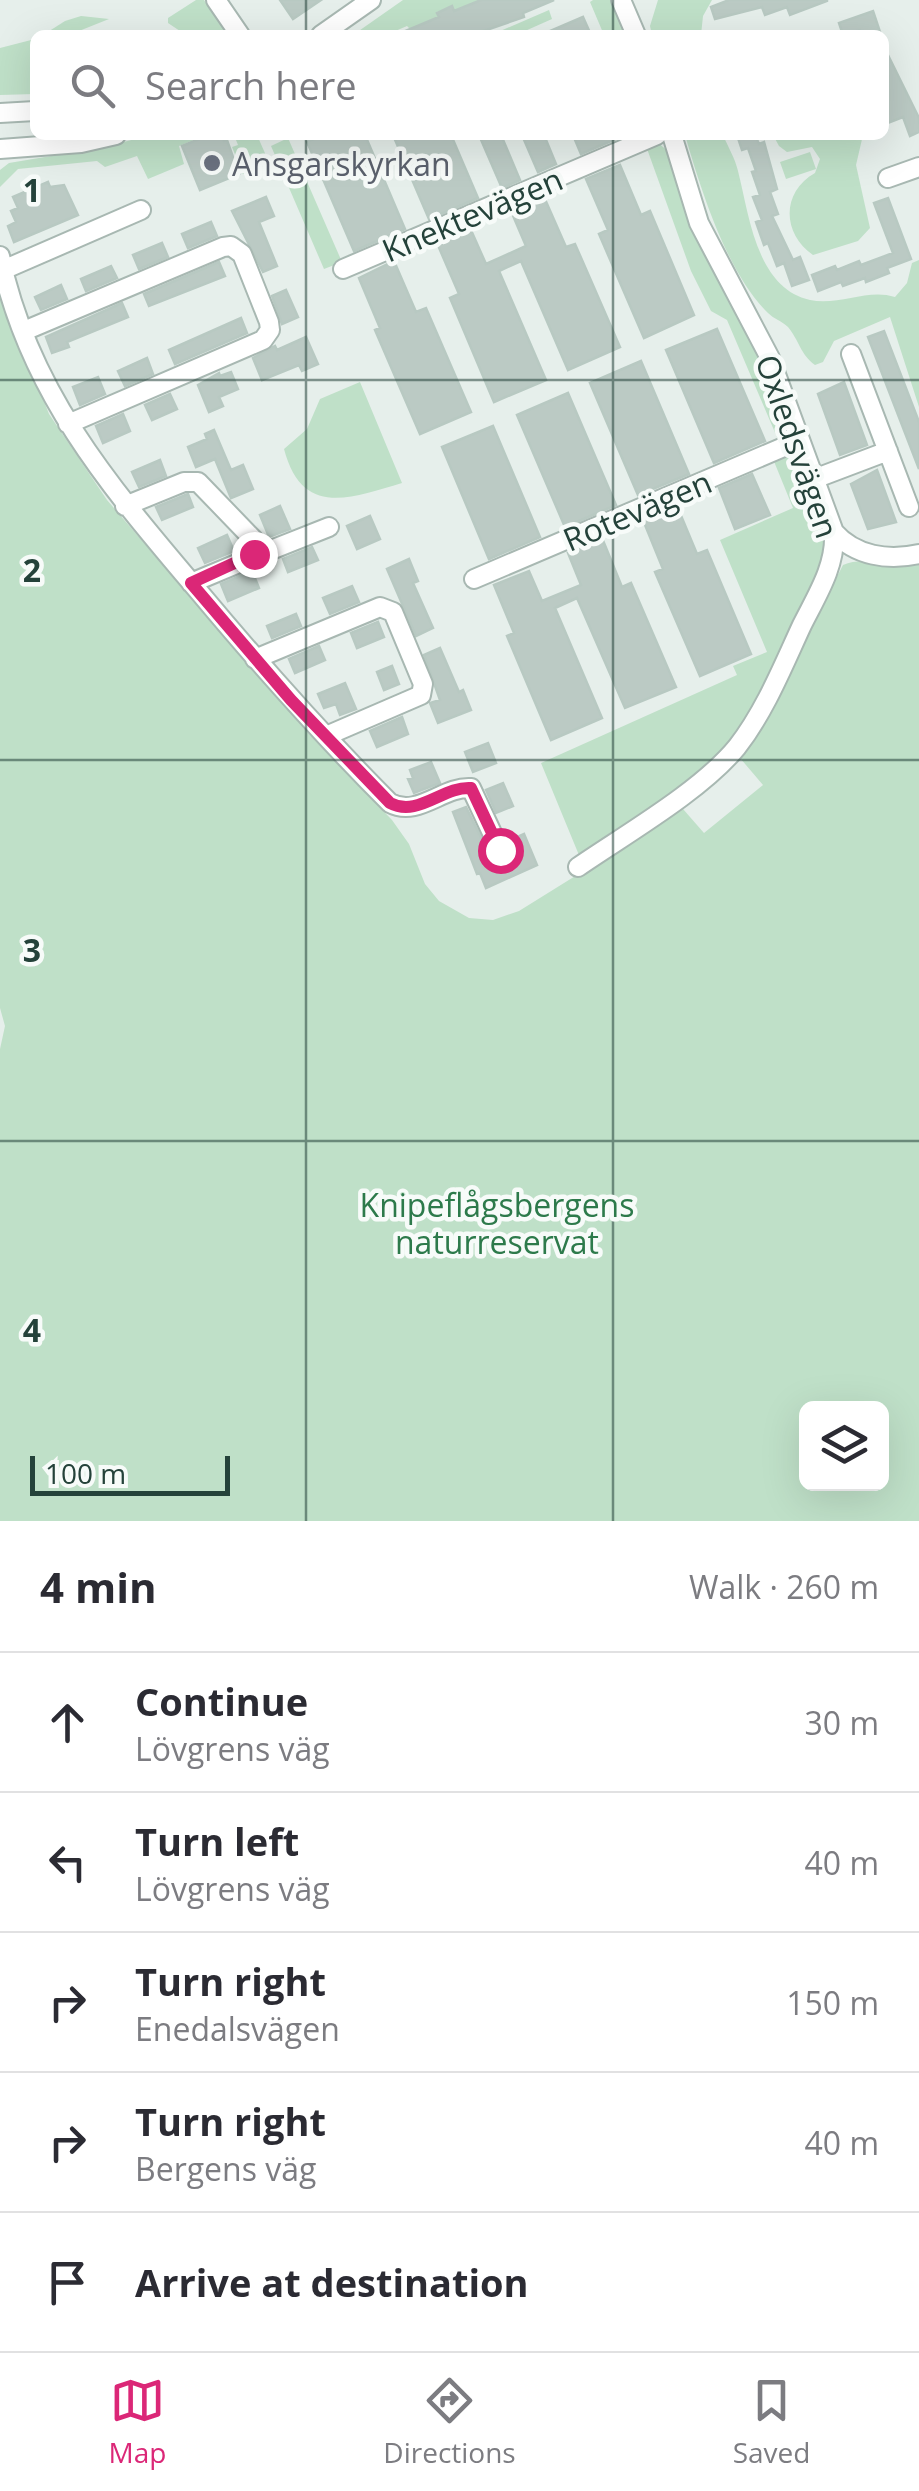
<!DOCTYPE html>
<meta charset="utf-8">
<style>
:root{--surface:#fff;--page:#f7f7f7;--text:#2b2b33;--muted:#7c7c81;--line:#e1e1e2;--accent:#db2777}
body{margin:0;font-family:"Open Sans",sans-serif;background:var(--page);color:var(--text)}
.controls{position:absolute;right:30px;bottom:30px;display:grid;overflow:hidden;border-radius:15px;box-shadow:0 10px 40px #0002}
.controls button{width:90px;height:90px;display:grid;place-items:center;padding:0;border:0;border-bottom:2px solid var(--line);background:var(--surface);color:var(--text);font:50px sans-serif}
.scale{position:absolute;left:30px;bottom:25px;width:200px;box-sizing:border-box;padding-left:10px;border:5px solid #24423a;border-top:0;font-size:28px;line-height:35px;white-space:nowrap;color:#24423a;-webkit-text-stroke:8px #f7fbf9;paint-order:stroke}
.stop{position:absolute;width:30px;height:30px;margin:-22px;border:8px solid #db2777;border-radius:50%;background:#fff}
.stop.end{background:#db2777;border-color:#fff;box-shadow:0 2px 10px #0008}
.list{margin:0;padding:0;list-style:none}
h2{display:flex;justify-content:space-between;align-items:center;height:130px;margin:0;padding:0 40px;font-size:42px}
h2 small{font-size:32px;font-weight:400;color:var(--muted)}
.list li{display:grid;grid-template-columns:65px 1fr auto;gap:30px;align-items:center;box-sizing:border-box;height:140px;padding:0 40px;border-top:2px solid var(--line)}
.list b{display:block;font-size:38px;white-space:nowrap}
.list p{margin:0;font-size:32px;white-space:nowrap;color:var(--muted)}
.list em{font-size:32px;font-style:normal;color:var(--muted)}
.icon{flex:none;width:55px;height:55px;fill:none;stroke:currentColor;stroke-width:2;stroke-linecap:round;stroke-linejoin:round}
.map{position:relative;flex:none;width:919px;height:1521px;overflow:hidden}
.search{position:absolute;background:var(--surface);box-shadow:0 10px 40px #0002;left:30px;right:30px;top:30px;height:110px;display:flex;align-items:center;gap:25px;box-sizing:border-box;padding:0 35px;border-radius:15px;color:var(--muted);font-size:38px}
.sheet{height:830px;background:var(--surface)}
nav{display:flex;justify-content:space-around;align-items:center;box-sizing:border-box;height:140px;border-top:2px solid var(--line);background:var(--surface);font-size:28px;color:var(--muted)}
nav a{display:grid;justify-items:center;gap:5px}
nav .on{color:var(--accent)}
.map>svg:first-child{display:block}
</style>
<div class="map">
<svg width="919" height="1521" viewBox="0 0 919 1521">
<rect width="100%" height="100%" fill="#e6efeb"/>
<path fill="#bfe0c8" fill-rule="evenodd" d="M196,0h8l24,35h-42l-18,-12v-5z
M403,0h78l-27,11 -3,-4 -14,5 2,5 -29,12 -3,-3 -14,6 1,3h-41z
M593,0h20l14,35h-23l-14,-33z
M658,0h54l-9,16 -2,19h-49l-2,-9z
M549,10l3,9 -36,16h-25z
M81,16l28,3 -40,16h-26l22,-14z
M35,39v11l-5,9 5,35 -35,1v-47z
M150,135h56l-27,11 5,18 -36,15 -11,-23 -32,11 -8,-6 -79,8 -18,18v-17l9,-7 96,-16z
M234,135h23l11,25 -2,5 -23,9 -11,-27 6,-2z
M685,135h38c5,12 12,23 15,36 11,43 18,117 72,129 29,6 58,-12 85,-3l12,-14 5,-20 7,-3v147l-29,-90 -56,24 -11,21 -8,3c-15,-11 -16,-25 -27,-38 -6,-6 -14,-8 -20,-14 -41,-40 -67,-123 -83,-178z
M773,135h90l-7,30 14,63 -12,13 -45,14c-31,-21 -32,-63 2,-82l5,-14 -8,-12 -25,5 -8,-6z
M288,138l54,124 -18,7 -53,-123z
M657,142l12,10 89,199 29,71 -2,14 -6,6 -52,-122 -16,-9 -20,-40 -45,-125z
M810,152l6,17 -30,10 -6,-17z
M0,291l49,123 58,86 201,233 84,87 17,24 16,40 14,17 30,17 24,2 26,-9 164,-102 21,24 59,-48 -23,-27 34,-58 69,-135c23,-10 51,4 76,0v956h-919v-472l5,-23 -5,-18zM806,1408h76v76h-76z
M360,382l42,101c-53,16 -100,34 -118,-34l23,-20 13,-30z
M788,454c16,7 34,63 35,82 1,11 -2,22 -4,33 -21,48 -39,103 -68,147 -42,62 -110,102 -170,144l-40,-97 196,-88 -4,-9 34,-14 -47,-112 73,-32 -20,-49z"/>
<path fill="#bbcac4" stroke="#b8c9c2" stroke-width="2.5" d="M280,0h41l-28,19z
M481,0h73l-31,13 1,4 -52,18h-76l43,-18 -2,-4 15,-7 2,5z
M729,0h98v1l-37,14 -3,-8 -22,8 -3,-8 -47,12 -4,-12z
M873,11l8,24h-20l-1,-5 -17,5 -4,-12z
M583,17l8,18h-50z
M884,47l35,71v14l-9,4 -7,-19 -15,6 -4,-10z
M209,135h13l2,6 3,-1 12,34 -39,16 -18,-44z
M323,135h42l40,94 -51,22 -47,-109z
M393,135h58l27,63 -49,21z
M479,135h22l19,45 -18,8z
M522,135h22l12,29 -18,8z
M573,135h52l-44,19z
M737,135h18l4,9 5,-2 13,47 -7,3 8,22 -6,2 21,44 7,-3 9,23 -17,6 -8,-23 -7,3 -9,-23 -4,2 -8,-23 6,-2 -9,-23 7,-2 -8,-23 4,-1 -8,-23 -6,2z
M620,165l21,50 9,-4 44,104 -50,23 -45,-104 9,-4 -22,-51z
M48,182l2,5 14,-2 14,30 -64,27 -6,-16 8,-4 -5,-11 7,-3 -5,-11z
M266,197l8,19 -15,6 18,44 -14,6 -31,-61z
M544,197l22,50 9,-3 45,103 -52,23 -47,-109 -22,10 47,109 -52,22 -44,-104 9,-4 -22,-51 33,-15 16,36 40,-18 -15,-35z
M888,198l23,61 -24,9 2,5 -23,9 -1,-4 -22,8 -2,-4 -23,9 -6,-16 23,-9 2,4 22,-9 2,4 32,-12 -19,-50z
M211,222l6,14 -29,12 -6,-14z
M162,243l6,14 -29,12 -6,-14z
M394,261l22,51 10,-4 45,104 -51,22 -45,-104 5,-2 -21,-50z
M219,262l6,14 -76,30 -5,-12z
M111,266l6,12 -31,13 -5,-12z
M61,285l6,14 -26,11 -6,-13z
M286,290l12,27 -16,7 -10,-28z
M122,303l6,14 -61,25 2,5 -17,6 -6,-16z
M241,318l6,15 -72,31 -6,-14z
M717,329l48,112 -51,22 -48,-113z
M884,331l35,91v47l-51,-132z
M306,337l12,27 -16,7 -3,-6 -37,15 -9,-22 22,-12 2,4z
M147,358l6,16 -28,12 -7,-15z
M641,361l48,113 -51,21 -48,-112z
M231,372l7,17 -19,8 4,9 -14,6 -11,-27 21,-12 1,3z
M98,377l7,17 -25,11 -7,-18z
M844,382l23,63 -27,10 -22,-61z
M568,393l48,112 -51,22 -48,-112z
M170,394l7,15 -25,11 -7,-15z
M123,414l7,17 -27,12 -7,-17z
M493,426l47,111 -51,22 -47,-112z
M214,430l17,40 12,-5 10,24 -22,9 -16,-39 -19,8 -8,-20 19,-8 -2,-5z
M160,460l6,16 -27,11 -7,-15z
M877,470l19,52 -28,7 -17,-45z
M752,474l18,41 -35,14 -16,-41z
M188,494l5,13 -31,13 -6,-13z
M280,506l10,23 -21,8 -9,-22z
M677,506l20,48 10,-4 44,104 -51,22 -45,-104 8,-3 -20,-49z
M370,516l10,23 -23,10 -10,-23z
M227,535l7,16 -29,12 -7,-15z
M602,538l20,49 9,-4 45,104 -51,21 -48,-110 -22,10 47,110 -51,22 -44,-104 7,-3 -20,-48 35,-14 13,30 39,-16 -13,-32z
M312,547l6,13 -30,12 -5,-13z
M409,559l9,22 -5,2 20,45 -17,8 -29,-67z
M252,571l7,17 -31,13 -7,-17z
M352,586l7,16 -29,12 -7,-16z
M296,614l5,12 -29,12 -5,-12z
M378,622l6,15 -27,11 -6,-15z
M319,646l6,14 -30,13 -6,-14z
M440,648l19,44 4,-2 8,20 -33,13 -8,-20 10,-3 -16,-45z
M392,666l7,18 -15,6 -7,-18z
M345,683l11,26 -16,6 -4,-11 -12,4 -6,-14z
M402,717l6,17 -31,13 -7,-16z
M488,743l8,20 -23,9 -8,-20z
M431,762l9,21 -26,10 -6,-14 5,-1 -3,-8z
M503,783l10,23 -17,7 -10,-23z
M466,807l26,53 14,1 6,-9 -3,-11 15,-7 13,31 -51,23 -6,-15 -3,1 -24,-62z"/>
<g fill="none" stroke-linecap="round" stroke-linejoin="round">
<defs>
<path id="minor" d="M216,0l24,35
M621,0l15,35
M321,35l50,-35
M0,113l35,-2
M0,149l81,-6 35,-8
M888,178l31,-11
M0,256c29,138 112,233 200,337 61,73 123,143 190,210 28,15 53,-17 81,-15l29,62
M343,269l314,-134
M3,270l138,-60
M24,331l199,-84 8,-1 11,8 27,68 1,8 -7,10 -195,84
M851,354l58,153
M814,479l74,-28
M125,506l59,-24h14l55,57 3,9 -5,10 -60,25
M834,532c21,24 54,29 85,22
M251,558l78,-31
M474,579l326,-139
M255,659l125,-52 13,5 30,72 -2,11 -95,41
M578,867c48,-33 123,-76 159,-120 28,-36 46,-81 65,-122 15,-30 34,-59 32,-93l-64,-174 -71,-135 -27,-88"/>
</defs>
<use href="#minor" stroke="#a8b8b2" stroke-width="22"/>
<use href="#minor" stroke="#fff" stroke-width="18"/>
</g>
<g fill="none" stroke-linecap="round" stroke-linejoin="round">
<path stroke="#db2777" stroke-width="12" d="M254,554l-63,29 100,117 99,103c28,15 53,-17 81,-15l29,62"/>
</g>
<path fill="none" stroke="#24423a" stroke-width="2.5" stroke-opacity="0.55" d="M306,0v35M613,0v35M306,135v1386M613,135v1386M0,380h919M0,760h919M0,1141h919"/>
<circle fill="#6b7280" stroke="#f7fbf9" stroke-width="4" cx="212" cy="163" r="10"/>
<g text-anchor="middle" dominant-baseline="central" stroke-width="9" stroke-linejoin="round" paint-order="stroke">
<g font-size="32" fill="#5b616d" stroke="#f7fbf9" text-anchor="start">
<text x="232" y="163">Ansgarskyrkan</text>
</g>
<g font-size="32" fill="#24423a" stroke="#f7fbf9">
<text transform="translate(472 214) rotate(-23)">Knektevägen</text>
<text transform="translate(798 446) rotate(71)">Oxledsvägen</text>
<text transform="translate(637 510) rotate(-23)">Rotevägen</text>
</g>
<g font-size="32" fill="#2d7a4b" stroke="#f7fbf9">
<text x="497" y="1204">Knipeflågsbergens<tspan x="497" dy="37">naturreservat</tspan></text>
</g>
</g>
<g font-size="32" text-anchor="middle" font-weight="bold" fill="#24423a" stroke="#f7fbf9" stroke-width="9" stroke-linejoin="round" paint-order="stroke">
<text x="32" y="202">1</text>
<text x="32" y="582">2</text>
<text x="32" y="962">3</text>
<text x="32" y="1342">4</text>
</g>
</svg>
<div class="controls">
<button><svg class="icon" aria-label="layers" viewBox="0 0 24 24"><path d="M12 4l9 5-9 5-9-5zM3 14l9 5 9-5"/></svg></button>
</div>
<div class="scale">100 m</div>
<div class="stop" style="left:500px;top:850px"></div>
<div class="stop end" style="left:254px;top:554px"></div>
<div class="search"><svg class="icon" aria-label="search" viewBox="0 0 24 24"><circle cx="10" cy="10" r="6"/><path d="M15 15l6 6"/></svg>Search here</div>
</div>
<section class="sheet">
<h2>4 min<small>Walk · 260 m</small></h2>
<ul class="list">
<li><svg class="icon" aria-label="ahead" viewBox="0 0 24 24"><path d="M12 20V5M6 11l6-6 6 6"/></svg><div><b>Continue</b><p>Lövgrens väg</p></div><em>30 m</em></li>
<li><svg class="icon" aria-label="left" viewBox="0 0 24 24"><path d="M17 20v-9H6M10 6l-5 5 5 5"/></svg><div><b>Turn left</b><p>Lövgrens väg</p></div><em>40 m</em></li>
<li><svg class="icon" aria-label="right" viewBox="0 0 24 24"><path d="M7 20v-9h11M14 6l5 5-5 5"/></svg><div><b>Turn right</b><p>Enedalsvägen</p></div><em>150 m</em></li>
<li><svg class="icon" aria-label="right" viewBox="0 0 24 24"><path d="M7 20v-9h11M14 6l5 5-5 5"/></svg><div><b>Turn right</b><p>Bergens väg</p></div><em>40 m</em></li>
<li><svg class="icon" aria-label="arrive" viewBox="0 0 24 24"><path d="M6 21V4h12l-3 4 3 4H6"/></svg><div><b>Arrive at destination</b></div></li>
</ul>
</section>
<nav>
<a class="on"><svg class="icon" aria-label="map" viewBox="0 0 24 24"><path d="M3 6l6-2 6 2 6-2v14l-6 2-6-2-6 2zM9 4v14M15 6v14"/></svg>Map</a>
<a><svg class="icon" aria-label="directions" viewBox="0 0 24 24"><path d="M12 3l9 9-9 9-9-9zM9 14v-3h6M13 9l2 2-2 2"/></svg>Directions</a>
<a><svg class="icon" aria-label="saved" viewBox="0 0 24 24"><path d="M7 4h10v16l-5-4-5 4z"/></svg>Saved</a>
</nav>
